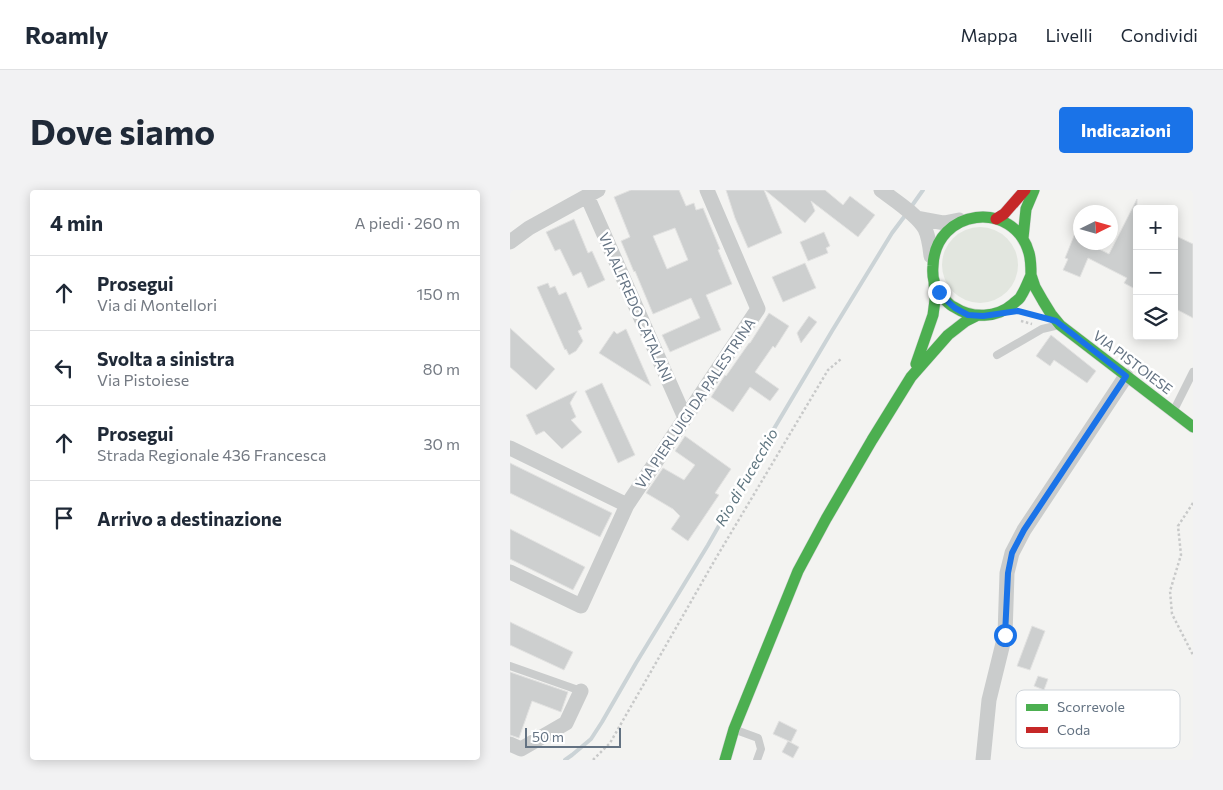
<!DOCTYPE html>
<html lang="it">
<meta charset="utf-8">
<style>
:root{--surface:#fff;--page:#f2f2f3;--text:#1f2937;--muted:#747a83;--line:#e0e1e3;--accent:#1a73e8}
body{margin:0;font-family:Commissioner,sans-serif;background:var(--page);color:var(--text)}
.controls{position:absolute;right:15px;top:15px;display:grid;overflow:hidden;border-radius:5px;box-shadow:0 2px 12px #0003}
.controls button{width:45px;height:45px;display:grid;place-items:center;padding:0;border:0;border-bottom:1px solid var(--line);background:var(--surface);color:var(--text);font:25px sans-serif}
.compass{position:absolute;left:563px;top:15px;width:45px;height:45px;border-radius:50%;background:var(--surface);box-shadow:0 2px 12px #0003;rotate:85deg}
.scale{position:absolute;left:15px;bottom:12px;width:96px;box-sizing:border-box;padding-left:5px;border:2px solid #637282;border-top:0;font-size:14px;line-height:18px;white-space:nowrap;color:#637282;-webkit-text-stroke:4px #fff;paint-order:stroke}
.stop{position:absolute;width:15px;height:15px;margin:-11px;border:4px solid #1a73e8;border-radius:50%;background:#fff}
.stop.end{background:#1a73e8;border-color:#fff;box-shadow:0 1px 5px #0008}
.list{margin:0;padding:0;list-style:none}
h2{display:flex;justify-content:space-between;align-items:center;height:65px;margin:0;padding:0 20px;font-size:21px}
h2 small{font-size:16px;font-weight:400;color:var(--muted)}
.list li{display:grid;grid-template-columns:32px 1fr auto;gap:15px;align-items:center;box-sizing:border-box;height:75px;padding:0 20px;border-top:1px solid var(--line)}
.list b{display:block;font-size:19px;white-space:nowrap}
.list p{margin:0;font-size:16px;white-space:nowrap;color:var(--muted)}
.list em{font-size:16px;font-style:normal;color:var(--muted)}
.icon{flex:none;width:28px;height:28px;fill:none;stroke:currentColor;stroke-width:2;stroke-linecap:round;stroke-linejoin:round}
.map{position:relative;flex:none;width:683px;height:570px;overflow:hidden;border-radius:5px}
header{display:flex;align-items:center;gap:30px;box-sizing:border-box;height:70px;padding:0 25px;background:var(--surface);border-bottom:1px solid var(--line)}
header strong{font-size:24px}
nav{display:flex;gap:28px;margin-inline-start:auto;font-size:18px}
.intro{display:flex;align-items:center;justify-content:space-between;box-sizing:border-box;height:120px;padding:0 30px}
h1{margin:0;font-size:35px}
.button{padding:12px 22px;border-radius:5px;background:var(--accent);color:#fff;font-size:18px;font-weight:700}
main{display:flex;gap:30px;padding:0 30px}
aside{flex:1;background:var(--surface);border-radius:5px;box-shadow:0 2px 12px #0003}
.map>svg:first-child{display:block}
</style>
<header>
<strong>Roamly</strong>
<nav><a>Mappa</a><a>Livelli</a><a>Condividi</a></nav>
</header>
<div class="intro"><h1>Dove siamo</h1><a class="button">Indicazioni</a></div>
<main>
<aside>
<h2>4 min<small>A piedi · 260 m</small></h2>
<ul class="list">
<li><svg class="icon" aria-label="ahead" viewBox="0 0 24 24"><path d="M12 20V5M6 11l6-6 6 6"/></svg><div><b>Prosegui</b><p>Via di Montellori</p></div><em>150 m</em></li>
<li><svg class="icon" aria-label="left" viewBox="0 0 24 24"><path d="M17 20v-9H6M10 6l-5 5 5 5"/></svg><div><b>Svolta a sinistra</b><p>Via Pistoiese</p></div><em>80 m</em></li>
<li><svg class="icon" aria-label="ahead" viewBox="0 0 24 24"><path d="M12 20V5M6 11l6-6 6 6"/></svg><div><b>Prosegui</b><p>Strada Regionale 436 Francesca</p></div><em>30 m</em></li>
<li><svg class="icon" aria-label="arrive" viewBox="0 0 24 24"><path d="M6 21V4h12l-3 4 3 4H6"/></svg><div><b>Arrivo a destinazione</b></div></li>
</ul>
</aside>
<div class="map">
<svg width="683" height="570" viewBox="0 0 683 570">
<rect width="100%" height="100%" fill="#f3f3f1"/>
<path fill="#e2e6df" d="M432 75a38 38 0 1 1 76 0a38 38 0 1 1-76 0Z"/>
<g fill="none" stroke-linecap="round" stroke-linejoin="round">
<path stroke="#cbd3d6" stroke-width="4" d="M401,17l12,-17
M55,570l7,-5 19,-16 11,-17 34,-59 72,-118 67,-118 57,-96 60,-98 15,-20"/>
</g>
<path fill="#cdcfcf" stroke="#e2e2e1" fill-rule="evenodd" d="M121,0h48l7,16 8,-3 2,7 7,-2 17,41 -2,1 14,34 -26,11 15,35 -51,22 -8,-17 38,-17 -9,-20 -38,16 -18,-43 -1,1 -13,-31 9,-4 -16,-40zM165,38l13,32 -21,9 -14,-33z
M216,0h38l18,43 -34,15 -13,-30z
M255,0h60l18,15 7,-9 25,19 -17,22 -47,-36 4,10 -10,12z
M627,9v91l-13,-7 3,-5 -39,-20 -8,19 -17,-7 5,-11 -3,-1 15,-37v21h14l-1,4 16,8z
M64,29l14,34 4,-2 13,29 -17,8 -7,-16 -8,4 -13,-27 -5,2 -9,-19z
M314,42l6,14 -4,2 2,5 -20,8 -8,-19z
M664,45l19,9v74l-19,-10z
M295,73l11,25 -33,14 -11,-25z
M38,93l2,5 5,-2 4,9 7,-3 16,37 -4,2 5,10 -7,10 -7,4 -3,-6 -1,1 -28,-63z
M259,123l20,13 -14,22 -2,-2 -18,26 24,17 -9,12 -20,-14 -17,25 -22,-15 14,-22 1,1 23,-33h1z
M299,126l8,6 -16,21 -4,-10z
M0,138l45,41 -19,21 -26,-23z
M116,139l25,57 -52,-33 15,-22 3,3z
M541,145l45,36 -9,12 -33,-23 -4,6 -14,-10z
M92,193l33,72 -17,8 -33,-72z
M67,201l-7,12 6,14 -5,3 11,12 -20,17 -18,-18 -8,4 -10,-20z
M175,246l46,33 -16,24 4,2 -31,46 -17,-12 9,-13 -7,-7 -27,-16 17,-25 21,12 11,-15 -20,-14z
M0,273l102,50 -12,24 -90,-44z
M0,339l75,38 -12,23 -63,-31z
M0,432l63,30 -9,18 -54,-25z
M522,436l13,5 -15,39 -13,-4z
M0,482l58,20 -7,20 -29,-11 -13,37 -9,-3z
M528,486l10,3 -4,11 -10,-4z
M269,531l18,9 -6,12 -18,-8z
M278,551l11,6 -6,11 -11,-6z"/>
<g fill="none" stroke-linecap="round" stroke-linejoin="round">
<defs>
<path id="fast" d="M513,48l3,-29 8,-19
M521,85c-3,7 -6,15 -10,21 -1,3 -5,5 -8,8 -16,14 -41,15 -59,3 -5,-2 -8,-7 -12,-10 -8,-8 -10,-21 -9,-31 2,-58 81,-67 96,-13 2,7 2,14 2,22l4,12 8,14 8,13 9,11 133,102
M406,174l17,-49 2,-15 -1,-20
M215,570l9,-31 64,-158 28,-52 46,-79 39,-63 37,-42 18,-14 10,-5"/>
<path id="jam" d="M486,29l8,-5 21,-24"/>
</defs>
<use href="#fast" stroke="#d0d1d1" stroke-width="12"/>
<use href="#jam" stroke="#d0d1d1" stroke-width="12"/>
<path stroke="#c8c9c9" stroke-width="2.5" stroke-dasharray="2.5 2.5" stroke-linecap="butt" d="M511,131l11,3
M683,313l-15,23 3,29 -11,36 2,23 21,41
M83,570l17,-17 106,-185 112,-188 13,-11"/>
<path stroke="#cacccc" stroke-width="8" d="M487,165l45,-26 13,-3
M664,220l19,-38
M0,476l71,25
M226,540l22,8 3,11 -4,11"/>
<path stroke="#cacccc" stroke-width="15" d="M371,0c13,10 37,25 44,39 4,8 5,18 6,27
M77,6l98,222
M407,28l27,5 15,-3
M0,52l19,-14 69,-38
M0,258l117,57
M0,382l71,34 46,-101 131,-196 -51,-119
M0,554l11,5 45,-26 15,-32
M473,570l6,-60 16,-65 2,-62 5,-20 12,-23 102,-154"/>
<use href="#fast" stroke="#4caf50" stroke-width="11"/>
<use href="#jam" stroke="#c62828" stroke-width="11"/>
</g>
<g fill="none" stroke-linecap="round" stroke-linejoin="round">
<path stroke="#1a73e8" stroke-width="6" d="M429,102l5,6 11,10 13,7 15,1 35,-5 38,10 70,55 -102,154 -12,23 -4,20 -3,62"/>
</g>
<g text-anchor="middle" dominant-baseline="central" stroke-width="5" stroke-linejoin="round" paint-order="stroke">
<g font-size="14" fill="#637282" stroke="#fff">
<text transform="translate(126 117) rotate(66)">VIA ALFREDO CATALANI</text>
<text transform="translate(623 172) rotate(37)">VIA PISTOIESE</text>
<text transform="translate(185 213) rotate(-56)">VIA PIERLUIGI DA PALESTRINA</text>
</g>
<g font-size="15" font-style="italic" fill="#5e757f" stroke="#fff">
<text transform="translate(236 287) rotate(-60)">Rio di Fucecchio</text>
</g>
</g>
<rect x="506" y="500" width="164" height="58" rx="8" fill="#fff" stroke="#d0d5da" stroke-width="1"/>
<rect x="516" y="514" width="22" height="7" fill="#4caf50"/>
<rect x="516" y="537" width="22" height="6" fill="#c62828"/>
<g font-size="14" fill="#637282">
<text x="547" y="522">Scorrevole</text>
<text x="547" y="545">Coda</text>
</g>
</svg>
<div class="controls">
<button>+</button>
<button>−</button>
<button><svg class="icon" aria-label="layers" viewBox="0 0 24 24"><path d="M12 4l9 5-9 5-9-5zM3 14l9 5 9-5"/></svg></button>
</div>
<svg class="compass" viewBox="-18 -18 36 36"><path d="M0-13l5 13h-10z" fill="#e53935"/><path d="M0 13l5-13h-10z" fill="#747a83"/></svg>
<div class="scale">50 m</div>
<div class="stop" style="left:495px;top:445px"></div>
<div class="stop end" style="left:429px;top:102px"></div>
</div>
</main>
